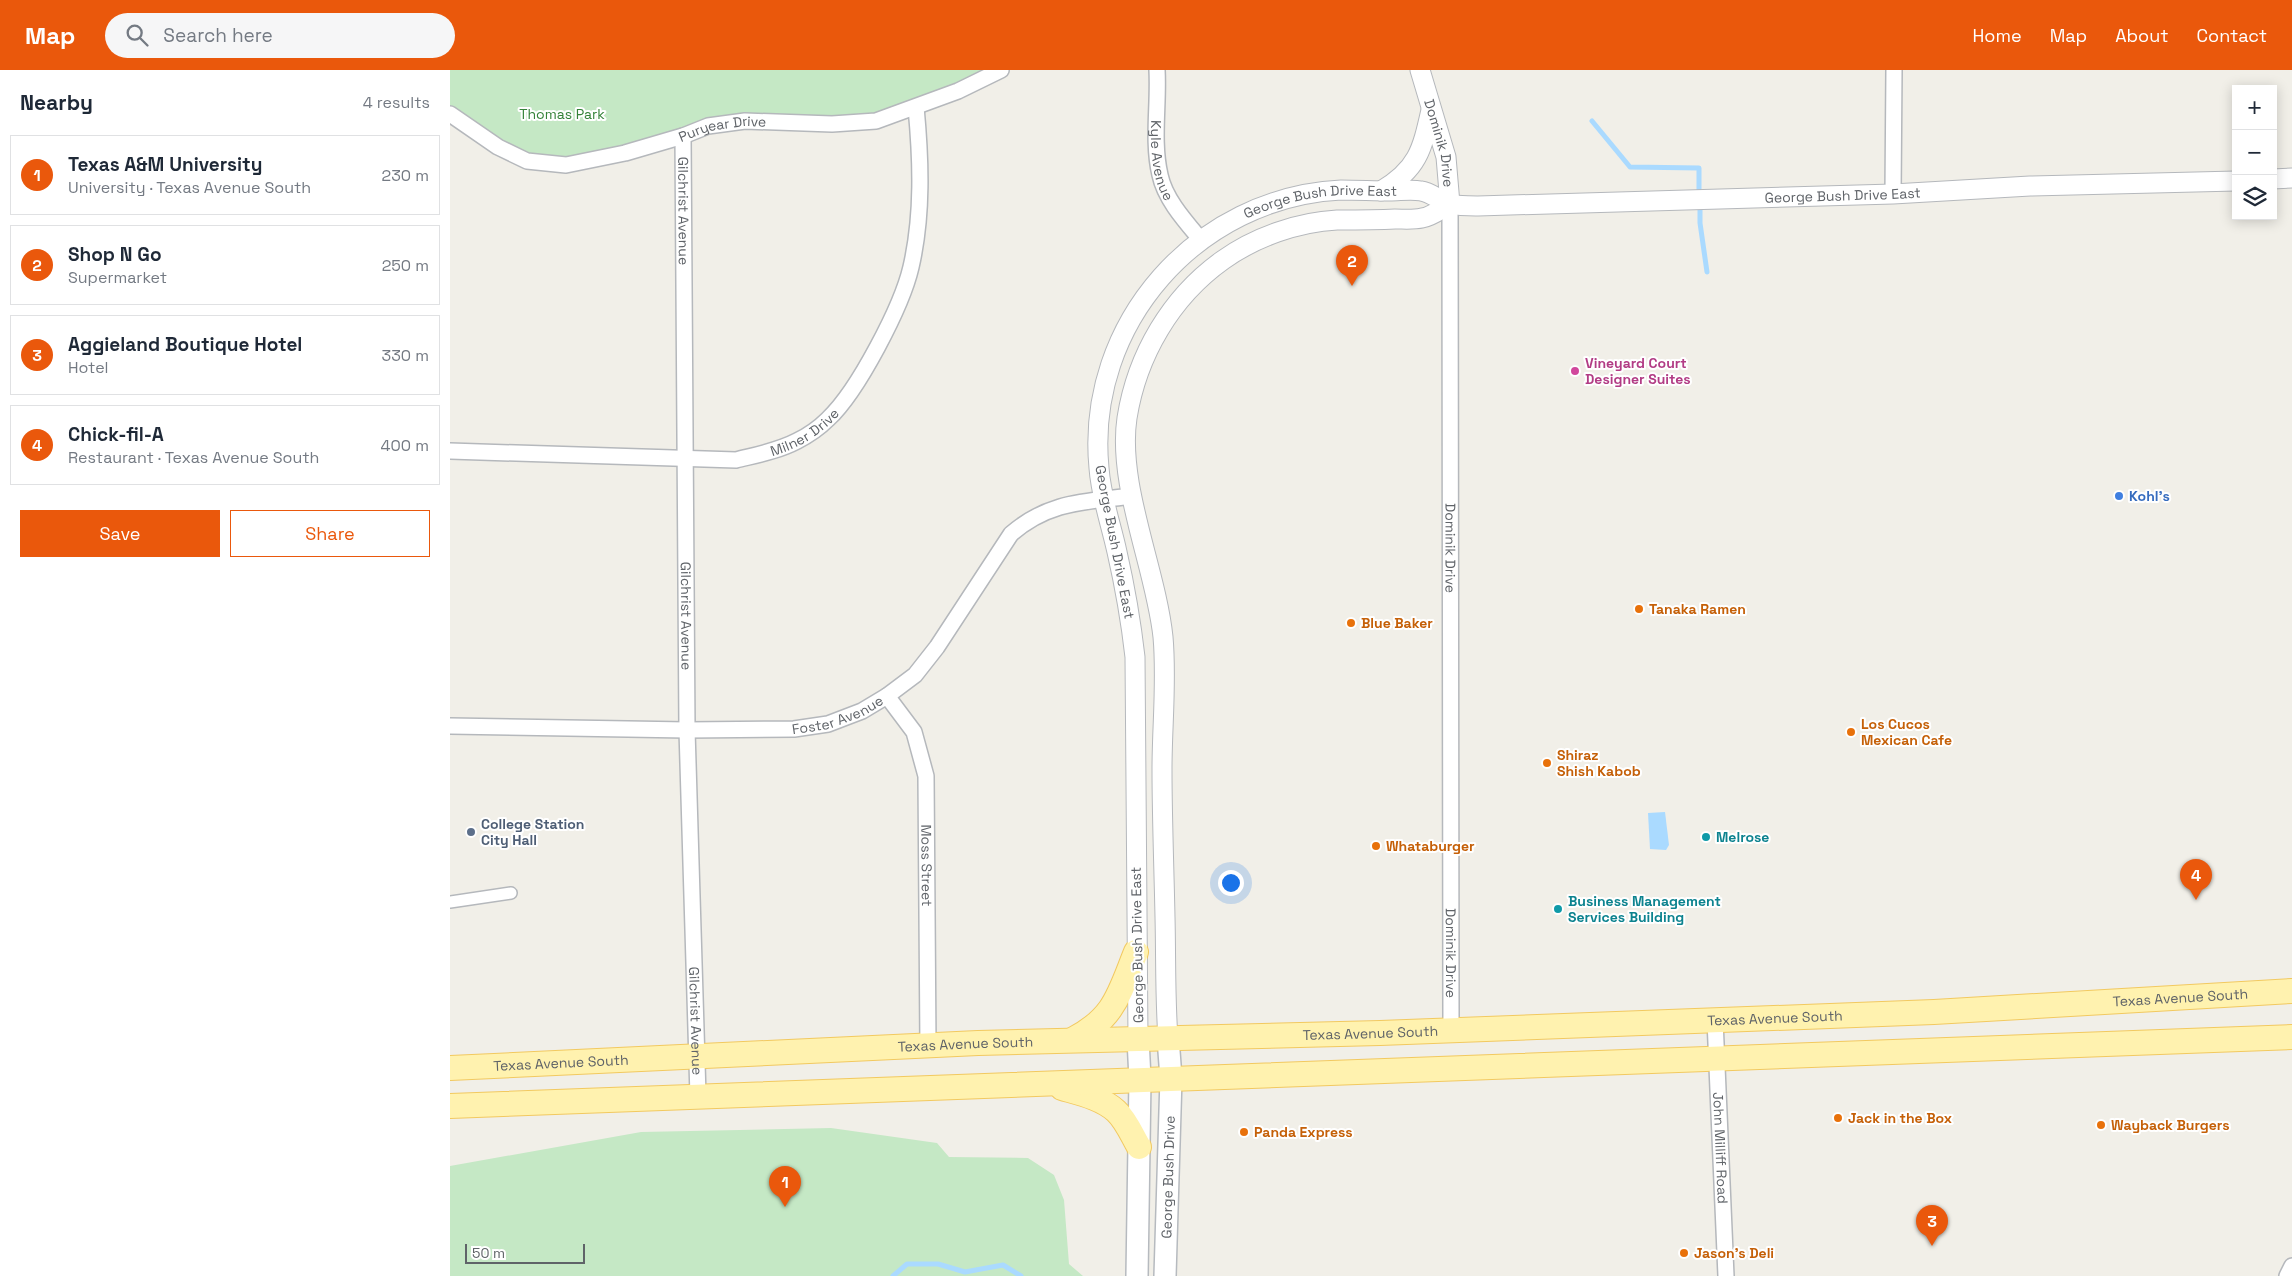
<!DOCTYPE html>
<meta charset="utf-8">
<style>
:root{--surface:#fff;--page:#f6f6f7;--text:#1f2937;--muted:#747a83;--line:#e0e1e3;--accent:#ea580c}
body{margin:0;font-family:"Space Grotesk",sans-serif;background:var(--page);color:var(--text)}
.controls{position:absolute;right:15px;top:15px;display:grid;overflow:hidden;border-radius:0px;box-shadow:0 2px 12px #0003}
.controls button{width:45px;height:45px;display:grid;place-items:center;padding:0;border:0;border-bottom:1px solid var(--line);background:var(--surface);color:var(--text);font:25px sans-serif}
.scale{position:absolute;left:15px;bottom:12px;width:120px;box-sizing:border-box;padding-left:5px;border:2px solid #5f6368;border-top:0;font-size:14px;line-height:18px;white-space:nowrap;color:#5f6368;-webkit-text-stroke:4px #fff;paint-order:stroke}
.you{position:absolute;left:780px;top:812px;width:18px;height:18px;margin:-12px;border:4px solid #fff;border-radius:50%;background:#1a73e8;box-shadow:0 0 0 8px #1a73e833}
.badge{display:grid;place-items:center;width:32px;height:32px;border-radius:50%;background:var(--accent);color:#fff;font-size:16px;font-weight:700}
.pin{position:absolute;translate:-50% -41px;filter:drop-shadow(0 1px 2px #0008)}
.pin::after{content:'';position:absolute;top:26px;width:18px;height:15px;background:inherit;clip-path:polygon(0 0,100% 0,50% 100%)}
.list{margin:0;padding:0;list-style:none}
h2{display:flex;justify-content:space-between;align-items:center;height:65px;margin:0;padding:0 20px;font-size:21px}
h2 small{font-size:16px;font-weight:400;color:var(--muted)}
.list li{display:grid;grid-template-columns:32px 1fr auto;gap:15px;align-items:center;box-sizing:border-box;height:80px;margin:0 10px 10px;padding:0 10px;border:1px solid var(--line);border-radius:0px}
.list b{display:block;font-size:19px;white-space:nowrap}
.list p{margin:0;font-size:16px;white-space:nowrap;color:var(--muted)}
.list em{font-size:16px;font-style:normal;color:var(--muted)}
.actions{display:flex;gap:10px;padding:15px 20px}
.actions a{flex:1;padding:11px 0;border:1px solid var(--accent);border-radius:0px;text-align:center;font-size:18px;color:var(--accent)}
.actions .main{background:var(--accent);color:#fff}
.icon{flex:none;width:28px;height:28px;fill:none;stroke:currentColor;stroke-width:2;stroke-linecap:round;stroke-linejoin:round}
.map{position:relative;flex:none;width:1842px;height:1206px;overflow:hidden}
header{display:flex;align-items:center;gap:30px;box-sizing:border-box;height:70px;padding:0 25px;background:var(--accent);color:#fff}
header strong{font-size:24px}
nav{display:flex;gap:28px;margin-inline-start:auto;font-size:18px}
.search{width:350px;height:45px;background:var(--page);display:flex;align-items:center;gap:12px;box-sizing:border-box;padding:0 18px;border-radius:28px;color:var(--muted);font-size:19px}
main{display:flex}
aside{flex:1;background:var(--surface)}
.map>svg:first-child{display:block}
</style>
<header>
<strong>Map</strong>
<div class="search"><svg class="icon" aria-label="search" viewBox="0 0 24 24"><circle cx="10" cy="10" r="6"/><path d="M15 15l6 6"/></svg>Search here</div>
<nav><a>Home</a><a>Map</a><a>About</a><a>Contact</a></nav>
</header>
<main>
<aside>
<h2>Nearby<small>4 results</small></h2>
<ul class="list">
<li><span class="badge">1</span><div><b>Texas A&amp;M University</b><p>University · Texas Avenue South</p></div><em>230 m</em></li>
<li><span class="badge">2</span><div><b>Shop N Go</b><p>Supermarket</p></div><em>250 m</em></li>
<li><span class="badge">3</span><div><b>Aggieland Boutique Hotel</b><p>Hotel</p></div><em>330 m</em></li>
<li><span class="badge">4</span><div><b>Chick-fil-A</b><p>Restaurant · Texas Avenue South</p></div><em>400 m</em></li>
</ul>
<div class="actions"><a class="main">Save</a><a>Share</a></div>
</aside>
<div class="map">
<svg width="1842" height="1206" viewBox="0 0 1842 1206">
<rect width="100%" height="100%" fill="#f1efe8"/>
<path fill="#c5e8c5" d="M0,0h539l-65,31 -52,14 -173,9 -128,36 -55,-3 -66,-51z
M381,1058l106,15 12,14 79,1 26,17 10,25 5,64 14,12h-633v-110l191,-34z"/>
<path fill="#aadaff" d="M1215,742l4,33 -3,5 -16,-1 -2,-36z"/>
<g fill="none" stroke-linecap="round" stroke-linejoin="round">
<path stroke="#aadaff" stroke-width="5" d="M1142,51l38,46 69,1v27
M1250,134v19l7,49
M443,1206l14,-12h31l27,8 38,-7 18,11"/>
<defs>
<path id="pedestrian" d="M0,832l61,-9"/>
<g id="minor">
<path id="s1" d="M707,0c2,34 -5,71 3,105 5,24 25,46 41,65"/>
<path id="s2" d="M0,44l48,33 29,14 39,4 59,-12 58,-17 25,-10 37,-5 87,3 44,-3 82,-30 43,-21"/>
<path id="s3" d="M233,66l4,594 11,366"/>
<path d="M1443,124l1,-124"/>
<path id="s4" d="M1000,134l1,826"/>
<path id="s5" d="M0,381l286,9c20,-5 42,-9 61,-19 10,-5 23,-14 31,-22 30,-28 74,-113 83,-152 12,-52 10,-107 5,-160"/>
<path id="s6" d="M437,626l27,36 12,44 2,271"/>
<path id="s7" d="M0,656l237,4 107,-1 34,-5 34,-13 25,-15 28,-21 22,-28 74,-113c38,-33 74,-32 121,-38"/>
<path id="s8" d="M1265,950l11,256"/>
<path d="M1837,1206l5,-10"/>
</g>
<g id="tertiary">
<path id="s9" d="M970,0l26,87 4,47"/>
<path d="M1823,109l19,-1"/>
<path d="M931,121c37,-22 41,-41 50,-81"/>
<path d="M718,968c-3,-40 -2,-81 -3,-121 -1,-50 -3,-99 -3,-148 0,-44 5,-88 1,-132 -7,-68 -46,-152 -36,-219 10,-63 44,-121 96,-158 32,-23 75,-38 114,-40 19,0 39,0 58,-1 9,0 18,1 27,-1 9,-1 19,-9 28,-14"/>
<path id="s10" d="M688,969l-3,-382c-4,-35 -10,-70 -18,-105 -6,-28 -16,-55 -18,-84 -14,-145 99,-271 242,-278 17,0 33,1 49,1 10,0 21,-2 31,0 9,1 18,9 27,12 8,4 21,2 30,3l415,-12 137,-8 206,-5"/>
</g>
<g id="secondary">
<path d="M687,1206l3,-197 -2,-40"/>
<path id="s11" d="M715,1206l6,-198 -3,-40"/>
</g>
<g id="primary">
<path d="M622,970c43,-22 47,-46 64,-88"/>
<path id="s12" d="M0,998l528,-25 402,-10 554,-21 358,-21"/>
<path d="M612,1018c17,5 40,10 54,23 10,9 16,24 23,36"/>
<path d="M0,1036l1842,-69"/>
</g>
</defs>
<use href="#pedestrian" stroke="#b5b8bc" stroke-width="14"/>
<use href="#minor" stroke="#b5b8bc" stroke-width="18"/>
<use href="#tertiary" stroke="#b5b8bc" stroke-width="21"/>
<use href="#secondary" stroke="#b6babf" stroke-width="24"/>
<use href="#primary" stroke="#f2c960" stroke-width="26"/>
<use href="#pedestrian" stroke="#fff" stroke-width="11"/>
<use href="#minor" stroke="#fff" stroke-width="15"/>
<use href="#tertiary" stroke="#fff" stroke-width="19"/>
<use href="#secondary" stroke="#fff" stroke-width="21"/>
<use href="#primary" stroke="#fff2af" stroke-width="24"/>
</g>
<circle fill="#d1479c" stroke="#fff" stroke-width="2" cx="1125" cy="301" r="5"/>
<circle fill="#3f7fe0" stroke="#fff" stroke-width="2" cx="1669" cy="426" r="5"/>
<g fill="#e8710a" stroke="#fff" stroke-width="2">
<circle cx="1189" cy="539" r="5"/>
<circle cx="901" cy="553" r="5"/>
<circle cx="1401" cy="662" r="5"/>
<circle cx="1097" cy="693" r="5"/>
<circle cx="926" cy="776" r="5"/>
<circle cx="1388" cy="1048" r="5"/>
<circle cx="1651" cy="1055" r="5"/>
<circle cx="794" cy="1062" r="5"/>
<circle cx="1234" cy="1183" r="5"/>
</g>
<circle fill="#5c6f8a" stroke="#fff" stroke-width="2" cx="21" cy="762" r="5"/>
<g fill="#0f9aa8" stroke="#fff" stroke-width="2">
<circle cx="1256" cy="767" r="5"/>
<circle cx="1108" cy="839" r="5"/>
</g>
<g text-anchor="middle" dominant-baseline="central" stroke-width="4" stroke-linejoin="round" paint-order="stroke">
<g font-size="14" fill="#348238" stroke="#fff">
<text x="112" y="44">Thomas Park</text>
</g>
<g font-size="14" fill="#5f6368" stroke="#fff">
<text stroke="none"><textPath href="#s2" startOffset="291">Puryear Drive</textPath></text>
<text stroke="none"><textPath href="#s9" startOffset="76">Dominik Drive</textPath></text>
<text stroke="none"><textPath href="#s1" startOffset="91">Kyle Avenue</textPath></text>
<text stroke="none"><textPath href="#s10" startOffset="1491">George Bush Drive East</textPath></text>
<text stroke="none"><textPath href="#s10" startOffset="964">George Bush Drive East</textPath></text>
<text stroke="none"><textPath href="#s3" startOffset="75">Gilchrist Avenue</textPath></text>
<text stroke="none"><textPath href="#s5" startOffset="361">Milner Drive</textPath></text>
<text transform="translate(665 472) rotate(79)">George Bush Drive East</text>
<text stroke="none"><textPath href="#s4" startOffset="344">Dominik Drive</textPath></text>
<text stroke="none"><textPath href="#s3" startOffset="480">Gilchrist Avenue</textPath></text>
<text stroke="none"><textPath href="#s7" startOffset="390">Foster Avenue</textPath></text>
<text stroke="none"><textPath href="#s6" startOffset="180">Moss Street</textPath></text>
<text transform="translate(687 875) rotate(-91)">George Bush Drive East</text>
<text stroke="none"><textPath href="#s4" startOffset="749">Dominik Drive</textPath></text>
<text stroke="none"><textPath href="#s12" startOffset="1732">Texas Avenue South</textPath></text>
<text stroke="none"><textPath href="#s12" startOffset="1326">Texas Avenue South</textPath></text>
<text stroke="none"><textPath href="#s3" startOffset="885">Gilchrist Avenue</textPath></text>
<text stroke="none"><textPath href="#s12" startOffset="921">Texas Avenue South</textPath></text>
<text stroke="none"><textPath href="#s12" startOffset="516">Texas Avenue South</textPath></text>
<text stroke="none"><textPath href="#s12" startOffset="111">Texas Avenue South</textPath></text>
<text stroke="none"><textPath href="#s8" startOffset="128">John Milliff Road</textPath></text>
<text stroke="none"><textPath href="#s11" startOffset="99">George Bush Drive</textPath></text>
</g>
<g font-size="14" font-weight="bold" fill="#b23c85" stroke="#fff" text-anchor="start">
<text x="1135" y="293">Vineyard Court<tspan x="1135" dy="16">Designer Suites</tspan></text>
</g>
<g font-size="14" font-weight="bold" fill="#366cbe" stroke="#fff" text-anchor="start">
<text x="1679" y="426">Kohl's</text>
</g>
<g font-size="14" font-weight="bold" fill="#c56008" stroke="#fff" text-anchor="start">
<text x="1199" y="539">Tanaka Ramen</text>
<text x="911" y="553">Blue Baker</text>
<text x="1411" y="654">Los Cucos<tspan x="1411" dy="16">Mexican Cafe</tspan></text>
<text x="1107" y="685">Shiraz<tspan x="1107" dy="16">Shish Kabob</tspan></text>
<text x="936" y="776">Whataburger</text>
<text x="1398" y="1048">Jack in the Box</text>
<text x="1661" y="1055">Wayback Burgers</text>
<text x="804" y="1062">Panda Express</text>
<text x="1244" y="1183">Jason's Deli</text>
</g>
<g font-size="14" font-weight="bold" fill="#4e5e75" stroke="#fff" text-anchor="start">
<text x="31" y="754">College Station<tspan x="31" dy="16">City Hall</tspan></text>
</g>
<g font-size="14" font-weight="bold" fill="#0d838f" stroke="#fff" text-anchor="start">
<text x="1266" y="767">Melrose</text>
<text x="1118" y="831">Business Management<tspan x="1118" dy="16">Services Building</tspan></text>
</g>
</g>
</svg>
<div class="controls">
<button>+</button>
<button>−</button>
<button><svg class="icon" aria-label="layers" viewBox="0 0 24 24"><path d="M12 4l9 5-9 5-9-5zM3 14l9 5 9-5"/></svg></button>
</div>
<div class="scale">50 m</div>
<div class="you"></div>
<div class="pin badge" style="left:335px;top:1137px">1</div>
<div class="pin badge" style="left:902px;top:216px">2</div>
<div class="pin badge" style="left:1482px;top:1176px">3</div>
<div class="pin badge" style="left:1746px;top:830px">4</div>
</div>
</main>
